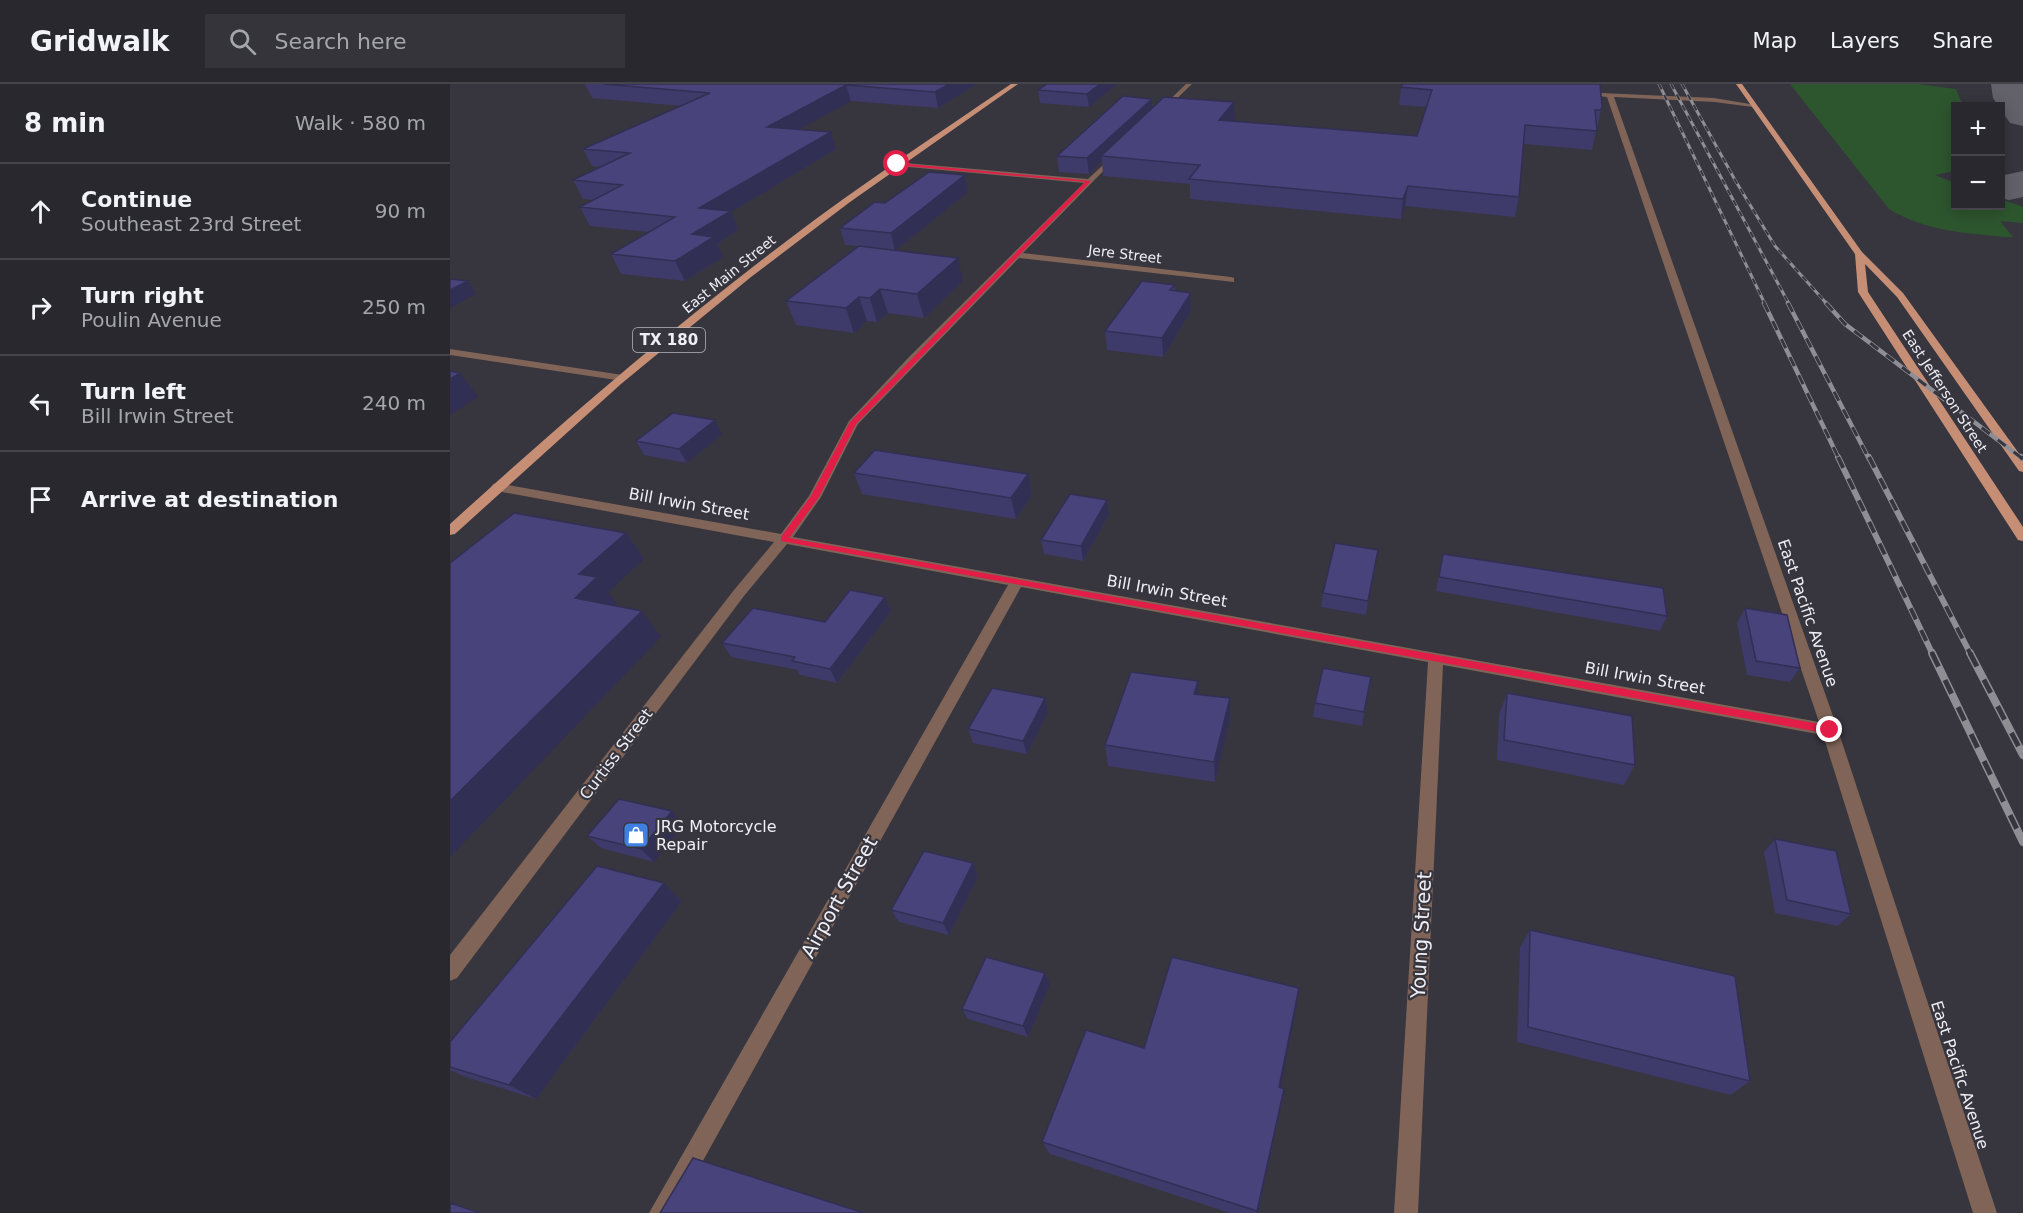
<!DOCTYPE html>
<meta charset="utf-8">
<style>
:root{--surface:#29282e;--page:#35343a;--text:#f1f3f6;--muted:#a5a6aa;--line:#45444a}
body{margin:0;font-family:"DejaVu Sans",sans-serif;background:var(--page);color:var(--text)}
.controls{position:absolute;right:18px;top:18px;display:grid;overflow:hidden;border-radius:0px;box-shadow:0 3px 15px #0003}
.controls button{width:54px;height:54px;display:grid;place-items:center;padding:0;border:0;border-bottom:2px solid var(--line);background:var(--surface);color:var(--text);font:30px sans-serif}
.stop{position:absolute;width:18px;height:18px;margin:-14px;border:4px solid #e11d48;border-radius:50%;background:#fff}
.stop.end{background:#e11d48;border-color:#fff;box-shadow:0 2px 6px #0008}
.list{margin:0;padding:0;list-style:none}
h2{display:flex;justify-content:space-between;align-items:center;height:78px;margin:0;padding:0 24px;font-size:26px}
h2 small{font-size:20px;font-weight:400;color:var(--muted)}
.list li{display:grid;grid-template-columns:39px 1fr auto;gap:18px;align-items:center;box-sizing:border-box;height:96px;padding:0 24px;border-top:2px solid var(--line)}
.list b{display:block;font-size:22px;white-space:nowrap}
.list p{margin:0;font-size:20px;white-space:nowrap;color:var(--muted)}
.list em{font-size:20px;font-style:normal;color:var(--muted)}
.icon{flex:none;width:33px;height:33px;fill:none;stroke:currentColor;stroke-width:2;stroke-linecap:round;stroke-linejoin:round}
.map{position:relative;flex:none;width:1573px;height:1129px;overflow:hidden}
header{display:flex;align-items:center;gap:36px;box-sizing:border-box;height:84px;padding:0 30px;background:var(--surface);border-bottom:2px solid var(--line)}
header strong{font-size:28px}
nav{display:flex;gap:33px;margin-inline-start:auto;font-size:21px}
.search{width:420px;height:54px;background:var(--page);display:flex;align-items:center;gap:15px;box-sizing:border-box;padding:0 21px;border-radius:0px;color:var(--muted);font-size:22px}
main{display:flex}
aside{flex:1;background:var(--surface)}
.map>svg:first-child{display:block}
</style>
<header>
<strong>Gridwalk</strong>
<div class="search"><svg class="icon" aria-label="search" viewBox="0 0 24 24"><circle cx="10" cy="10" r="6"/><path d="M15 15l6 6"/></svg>Search here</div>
<nav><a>Map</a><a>Layers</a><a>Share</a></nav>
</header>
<main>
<aside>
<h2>8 min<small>Walk · 580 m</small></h2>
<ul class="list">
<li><svg class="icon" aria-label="ahead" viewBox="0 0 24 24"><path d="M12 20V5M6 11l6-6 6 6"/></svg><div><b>Continue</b><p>Southeast 23rd Street</p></div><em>90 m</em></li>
<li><svg class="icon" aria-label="right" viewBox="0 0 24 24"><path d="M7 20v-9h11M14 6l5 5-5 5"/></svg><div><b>Turn right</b><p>Poulin Avenue</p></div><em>250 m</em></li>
<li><svg class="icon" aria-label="left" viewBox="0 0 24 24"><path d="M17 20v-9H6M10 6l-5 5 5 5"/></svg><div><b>Turn left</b><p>Bill Irwin Street</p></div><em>240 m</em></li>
<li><svg class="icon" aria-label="arrive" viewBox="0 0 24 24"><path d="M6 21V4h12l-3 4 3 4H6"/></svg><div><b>Arrive at destination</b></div></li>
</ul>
</aside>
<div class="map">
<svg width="1573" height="1129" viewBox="0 0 1573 1129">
<rect width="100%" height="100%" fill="#37353e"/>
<path fill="#2d562e" d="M1340,0h128l38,5 7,17h-7l-1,65 -20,4 20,8 1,23h44l1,-7 22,8v16l-23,-2 13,16h-8c-41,-4 -80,-6 -116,-28z"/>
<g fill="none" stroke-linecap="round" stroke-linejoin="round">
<path fill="#63626a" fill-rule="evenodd" d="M1541,0h32v42l-13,-3 -17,-25z
M1573,87v26l-14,3 -9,-2v-22z"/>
<path fill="#7f6457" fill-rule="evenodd" d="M736,0h6l-30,29h-4v-2z
M1151,9l113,5 42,7 -3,2 -39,-5 -100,-5 224,633 159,483h-24l-150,-478 -380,-70 -25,548h-24l34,-551 -407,-75 -347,626h-25l359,-628 -221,-41 -43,52 -287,382 -7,3v-26l284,-365 40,-48 -277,-51 -4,-1 -2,-3 2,-3 4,-1 284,51 28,-38 40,-75 61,-65 174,-173 -187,-17 -3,-4 194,17 29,-27 2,3 -96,98 208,24 3,1v4l-215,-24 -161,166 -37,73 -28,40 1026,185 -212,-625 -8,-1z
M0,265l173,26 5,3 -5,3 -173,-26z"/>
<path fill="#c58e75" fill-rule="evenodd" d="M561,0h7l-168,118 -99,75 -130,107 -166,150 -5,1v-11c109,-99 220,-195 338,-284 72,-55 148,-105 223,-156z
M1286,0h6l120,168 41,41 120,166v13l-4,-1 -122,-174 -32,-33 3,28 155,235v14l-5,-1 -160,-248 -3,-38z"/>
<defs>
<path id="rail-far3" d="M1209,0l106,220
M1221,0l118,220
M1232,0l53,96 40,66 52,58"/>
<path id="rail-far2" d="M1314,219l75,156
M1338,219l81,156
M1376,219l19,21 178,135"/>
<path id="rail-far1" d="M1388,373l95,198
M1419,373l102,198
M1571,373l2,2"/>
<path id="rail" d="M1482,569l91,189
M1520,569l53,102"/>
</defs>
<use href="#rail-far3" stroke="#8f8e95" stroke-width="3"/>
<use href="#rail-far2" stroke="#8f8e95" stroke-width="4.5"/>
<use href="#rail-far1" stroke="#8f8e95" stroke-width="6"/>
<use href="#rail" stroke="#8f8e95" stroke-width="8"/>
<use href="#rail-far3" stroke="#37353e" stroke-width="2" stroke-dasharray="6" stroke-linecap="butt"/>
<use href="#rail-far2" stroke="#37353e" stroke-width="3" stroke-dasharray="10" stroke-linecap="butt"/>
<use href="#rail-far1" stroke="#37353e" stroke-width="4" stroke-dasharray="12" stroke-linecap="butt"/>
<use href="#rail" stroke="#37353e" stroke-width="5" stroke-dasharray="15" stroke-linecap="butt"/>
</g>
<path fill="#3e3a69" d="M135,0h392l-39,24 -87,-7 -52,28 37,20 -105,63 7,18 -21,14 6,13 -38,24 -64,-7 -10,-20 37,-22 -58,-6 -10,-19 13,-7 -10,-1 -10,-19 28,-13 -9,-1 -9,-17 98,-43 -89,-8z
M667,0l-28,23 -49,-4 -2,-13z
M953,0l199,22 -10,44 -68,-6 -5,53 -4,20 -110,-11 -4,13 -211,-20v-15l-87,-8 -1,-15 -13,13 -30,-2 -2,-16 95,-57v9l83,11 -2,2 184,15 10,-29 -28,-2 2,-18z
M515,91l3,17 -72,58 67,31 -39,37 -36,-5 -11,9 -10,-1 -13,12 -58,-8 -10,-24 72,-55 -13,-1 -5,-17z
M725,201v6l16,2v18l-28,46 -56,-7 -2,-19z
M272,350l-35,29 -43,-8 -8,-14z
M404,389l174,1 4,21 -16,24 -154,-25z
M657,416l2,14 -26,47 -39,-7 -3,-14z
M993,470l224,62 -7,15 -224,-40z
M926,480l-10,51 -45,-8 2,-14z
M435,513l6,14 -54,72 -37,-8 -3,-5 -66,-13 -9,-14 103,-21z
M1295,524l55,60 -10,14 -43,-7 -10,-52z
M921,593l-9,49 -49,-9 2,-14z
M1057,609l128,72 -11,20 -127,-25 2,-46z
M748,610l32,25 -15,63 -107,-16 -3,-21z
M595,614l3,14 -21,42 -54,-11 -5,-14z
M222,727l11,14 -29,37 -53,-14 -14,-12z
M1325,755l76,75 -13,12 -63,-13 -11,-61z
M523,779l5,13 -29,59 -50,-13 -8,-12z
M232,817l-146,198 -73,-23 -13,-6v-28z
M1080,846l220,151 -19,14 -214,-53 3,-95z
M595,889l5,11 -22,53 -60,-18 -6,-10z
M849,904l-2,16 -17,84 2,14 -24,111h-28l-180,-59 -8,-12 102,-94z"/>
<path fill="#322f55" d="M499,0h28l-39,24 -3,-16z
M650,0h17l-28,23 -2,-13z
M396,1l5,16 -78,43 -6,-17z
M702,15v14l-51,43 1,5 -13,13 -2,-16z
M784,18l1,17 -16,19v-18z
M381,48l5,17 -105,63 7,18 -21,14 6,13 -38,24 -10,-20 17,-27 7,-26z
M515,91l3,17 -73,59 -4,-18z
M958,102l-3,20 -4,13 2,-20z
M508,174l5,23 -39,37 -7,-24z
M18,197l8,13 -26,14v-18z
M430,205l8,24 -11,9 -7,-24z
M741,209v18l-28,46 -1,-19z
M409,213l8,24 -13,12 -8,-25z
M10,289l18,24 -28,18v-36z
M265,336l7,14 -35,29 -8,-14z
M578,390l4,21 -16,24 -5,-21z
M657,416l2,14 -26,47 -2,-15z
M176,449l18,26 -36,33 9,12 -22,21 -20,-27 4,-24z
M928,466l-2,14 -10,51 2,-14z
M435,513l6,14 -54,72 -7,-14z
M192,527l19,26 -211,220v-56z
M748,597l1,21 -5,-8z
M595,614l3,14 -21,42 -4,-13z
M780,614v21l-15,63 -1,-20z
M222,727l11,14 -29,37 -13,-13z
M523,779l5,13 -29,59 -6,-12z
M214,799l18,18 -146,198 -27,-14z
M595,889l5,11 -22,53 -5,-11z
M849,904l-2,16 -19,97 1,-14z
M834,1005l-2,13 -24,111h-1z"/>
<path fill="#48437a" stroke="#322f55" stroke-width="1.5" d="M153,0h346l-14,8 -89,-7 -79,42 64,5 -132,76 32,3 -39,23 22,3 -39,24 -64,-7 64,-37 -95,-10 42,-22 -49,-5 57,-27 -47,-4 127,-56z
M597,0h53l-13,10 -49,-4z
M953,0h197l2,22 -1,4h-6l2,21 -72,-6 -6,72 -111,-11 -5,13 -214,-20 11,-14 -99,-9 63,-59 70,5 -15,18 198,16 15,-46 -31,-3z
M673,12l29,3 -65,59 -30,-2z
M479,88l36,3 -74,58 -51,-5 35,-26 10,1z
M409,162l99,12 -41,36 -37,-5 -10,9 -11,-1 -13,11 -60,-7z
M0,195l18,2 -18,9z
M692,197l33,4 -5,5 21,3 -29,45 -57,-7z
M0,287l10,2 -10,6z
M223,329l42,7 -36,29 -43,-8z
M425,366l153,24 -17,24 -157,-25z
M620,410l37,6 -26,46 -40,-6z
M64,429l112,20 -47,41 18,3 -22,21 67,13 -192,190v-238z
M885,459l43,7 -10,51 -45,-8z
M993,470l220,34 4,28 -228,-39z
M400,506l35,7 -55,72 -38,-8 3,-4 -73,-14 31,-35 72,14z
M1295,524l42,7 13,53 -44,-7z
M873,584l48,9 -7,35 -49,-9z
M681,588l67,9 -4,13 36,4 -16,64 -109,-17z
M542,604l53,10 -22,43 -55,-12z
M1057,609l125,23 3,49 -131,-25z
M169,715l53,12 -31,38 -54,-13z
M1325,755l61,12 15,63 -64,-14z
M474,767l49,12 -30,60 -52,-13z
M147,782l67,17 -155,202 -59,-18v-25z
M1080,846l205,46 15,105 -222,-54z
M536,873l59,16 -22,53 -61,-17z
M722,873l127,31 -20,99 5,2 -27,122 -215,-69 44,-112 58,18z
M243,1074l171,55h-204z
M0,1119l30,10h-30z"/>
<path fill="#e11d48" d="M447,79l194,18 -235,243 -37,73 -30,41 1041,188 6,4 -2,3 -4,1 -1049,-193v-4l30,-41 39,-74 235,-240 -190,-17z"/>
<defs>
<symbol id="shop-square" viewBox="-11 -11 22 22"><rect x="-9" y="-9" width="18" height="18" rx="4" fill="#3f7fe0" stroke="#37353e"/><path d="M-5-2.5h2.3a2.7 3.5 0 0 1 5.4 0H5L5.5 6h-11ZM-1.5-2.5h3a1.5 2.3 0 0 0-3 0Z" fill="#fff"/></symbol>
</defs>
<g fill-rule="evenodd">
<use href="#shop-square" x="171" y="736" width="30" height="30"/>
</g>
<g text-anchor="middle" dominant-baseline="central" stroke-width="4.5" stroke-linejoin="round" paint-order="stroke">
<g font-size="14" fill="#efeef4" stroke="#37353e">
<text transform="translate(675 170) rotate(7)">Jere Street</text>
<text transform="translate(279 190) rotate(-39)">East Main Street</text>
<text transform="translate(1495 307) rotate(57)">East Jefferson Street</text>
</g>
<rect fill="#37353e" stroke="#b8b6bd" stroke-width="1.5" x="183" y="244" width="72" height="24" rx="4.5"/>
<g font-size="15" font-weight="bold" fill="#efeef4">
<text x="219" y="256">TX 180</text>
</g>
<g font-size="16" fill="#efeef4" stroke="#37353e">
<text transform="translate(239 420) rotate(10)">Bill Irwin Street</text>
<text transform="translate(717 507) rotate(10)">Bill Irwin Street</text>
<text transform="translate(1358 529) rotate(71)">East Pacific Avenue</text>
<text transform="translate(1195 594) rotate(10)">Bill Irwin Street</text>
<text transform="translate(166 670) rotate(-53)">Curtiss Street</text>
<text transform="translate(1510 991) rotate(72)">East Pacific Avenue</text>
</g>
<g font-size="16" fill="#efeef4" stroke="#37353e" text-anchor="start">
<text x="206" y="742">JRG Motorcycle<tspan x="206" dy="18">Repair</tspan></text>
</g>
<g font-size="20" fill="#efeef4" stroke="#37353e">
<text transform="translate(389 813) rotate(-61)">Airport Street</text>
<text transform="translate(971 851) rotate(-87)">Young Street</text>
</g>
</g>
</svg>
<div class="controls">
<button>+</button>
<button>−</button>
</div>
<div class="stop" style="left:447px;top:80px"></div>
<div class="stop end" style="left:1380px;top:646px"></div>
</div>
</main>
